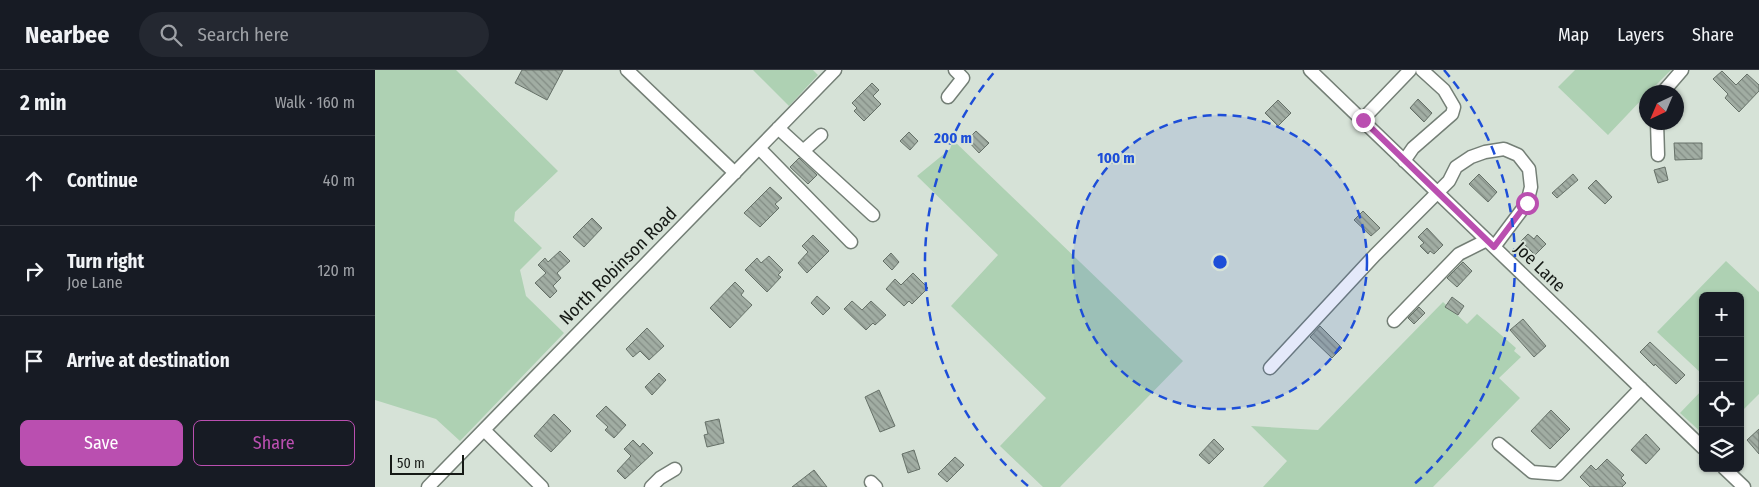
<!DOCTYPE html>
<meta charset="utf-8">
<style>
:root{--surface:#171b24;--page:#242831;--text:#f1f3f6;--muted:#9ea1a6;--line:#363941;--accent:#ba4fb0}
body{margin:0;font-family:"Fira Sans Condensed",sans-serif;background:var(--page);color:var(--text)}
.controls{position:absolute;right:15px;bottom:15px;display:grid;overflow:hidden;border-radius:8px;box-shadow:0 1px 4px #0004}
.controls button{width:45px;height:45px;display:grid;place-items:center;padding:0;border:0;border-bottom:1px solid var(--line);background:var(--surface);color:var(--text);font:25px sans-serif}
.compass{position:absolute;left:1264px;top:15px;width:45px;height:45px;border-radius:50%;background:var(--surface);box-shadow:0 1px 4px #0004;rotate:224deg}
.scale{position:absolute;left:15px;bottom:12px;width:74px;box-sizing:border-box;padding-left:5px;border:2px solid #151915;border-top:0;font-size:14px;line-height:18px;white-space:nowrap;color:#151915;-webkit-text-stroke:4px #d6e2d7;paint-order:stroke}
.stop{position:absolute;width:15px;height:15px;margin:-11px;border:4px solid #ba4fb0;border-radius:50%;background:#fff}
.stop.end{background:#ba4fb0;border-color:#fff;box-shadow:0 1px 5px #0008}
.list{margin:0;padding:0;list-style:none}
h2{display:flex;justify-content:space-between;align-items:center;height:65px;margin:0;padding:0 20px;font-size:21px}
h2 small{font-size:16px;font-weight:400;color:var(--muted)}
.list li{display:grid;grid-template-columns:32px 1fr auto;gap:15px;align-items:center;box-sizing:border-box;height:90px;padding:0 20px;border-top:1px solid var(--line)}
.list b{display:block;font-size:19px;white-space:nowrap}
.list p{margin:0;font-size:16px;white-space:nowrap;color:var(--muted)}
.list em{font-size:16px;font-style:normal;color:var(--muted)}
.actions{display:flex;gap:10px;padding:15px 20px}
.actions a{flex:1;padding:11px 0;border:1px solid var(--accent);border-radius:8px;text-align:center;font-size:18px;color:var(--accent)}
.actions .main{background:var(--accent);color:#fff}
.icon{flex:none;width:28px;height:28px;fill:none;stroke:currentColor;stroke-width:2;stroke-linecap:round;stroke-linejoin:round}
.map{position:relative;flex:none;width:1384px;height:417px;overflow:hidden}
header{display:flex;align-items:center;gap:30px;box-sizing:border-box;height:70px;padding:0 25px;background:var(--surface);border-bottom:1px solid var(--line)}
header strong{font-size:24px}
nav{display:flex;gap:28px;margin-inline-start:auto;font-size:18px}
.search{width:350px;height:45px;background:var(--page);display:flex;align-items:center;gap:12px;box-sizing:border-box;padding:0 18px;border-radius:28px;color:var(--muted);font-size:19px}
main{display:flex}
aside{flex:1;background:var(--surface)}
.map>svg:first-child{display:block}
</style>
<header>
<strong>Nearbee</strong>
<div class="search"><svg class="icon" aria-label="search" viewBox="0 0 24 24"><circle cx="10" cy="10" r="6"/><path d="M15 15l6 6"/></svg>Search here</div>
<nav><a>Map</a><a>Layers</a><a>Share</a></nav>
</header>
<main>
<aside>
<h2>2 min<small>Walk · 160 m</small></h2>
<ul class="list">
<li><svg class="icon" aria-label="ahead" viewBox="0 0 24 24"><path d="M12 20V5M6 11l6-6 6 6"/></svg><div><b>Continue</b></div><em>40 m</em></li>
<li><svg class="icon" aria-label="right" viewBox="0 0 24 24"><path d="M7 20v-9h11M14 6l5 5-5 5"/></svg><div><b>Turn right</b><p>Joe Lane</p></div><em>120 m</em></li>
<li><svg class="icon" aria-label="arrive" viewBox="0 0 24 24"><path d="M6 21V4h12l-3 4 3 4H6"/></svg><div><b>Arrive at destination</b></div></li>
</ul>
<div class="actions"><a class="main">Save</a><a>Share</a></div>
</aside>
<div class="map">
<svg width="1384" height="417" viewBox="0 0 1384 417">
<defs>
<pattern id="building-back-hatch" width="6" height="6" patternUnits="userSpaceOnUse" patternTransform="scale(1.25)"><rect width="6" height="6" fill="#a1ada3"/><path d="M-1 5l2 2M0 0l6 6M5-1l2 2" fill="none" stroke="#828c84"/></pattern>
</defs>
<rect width="100%" height="100%" fill="#d6e2d7"/>
<path fill="#aed1b3" d="M0,0h81l102,101 -43,41 -1,9 28,27 -22,22 6,26 38,37 -104,108 -24,-22 -61,-19z
M378,0h60l5,5 -29,31z
M1200,0h96l-22,22h-2l-1,3 -38,40 -50,-48z
M578,70l230,221 -123,126h-17l-43,-41 46,-48 -95,-92 47,-51 -81,-79 33,-27z
M1351,191l33,31v102l-19,19v-117h-37v79l-46,-43z
M1068,232l24,22 10,-10 39,34 -2,3 7,6 -22,21 21,20 -87,89h-170l24,-26 -36,-35 67,4z
M1328,319v45l-23,-21z"/>
<path fill="url(#building-back-hatch)" stroke="#667168" d="M147,0h41l-16,30 -32,-17z
M1347,1l14,14 11,-11 12,11v6l-20,21 -14,-14 3,-4 -15,-15z
M497,13l7,7 -6,6 8,8 -17,17 -10,-10 3,-3 -5,-5z
M1043,29l14,14 -8,9 -14,-14z
M903,30l13,13 -13,13 -13,-13z
M601,61l13,12 -10,10 -12,-13z
M534,62l9,9 -8,9 -10,-9z
M1299,73h28v16l-27,1z
M424,88l18,17 -9,9 -18,-17z
M1290,97l3,13 -10,3 -4,-13z
M1104,104l18,18 -9,10 -19,-18z
M1198,104l5,6 -21,18 -5,-5z
M1221,110l16,17 -7,7 -17,-16z
M395,117l12,11 -7,6 4,4 -19,19 -16,-14z
M988,141l17,17 -9,8 -17,-16z
M217,148l10,10 -18,19 -11,-10z
M1052,158l16,17 -9,9 -4,-3 -2,3 -8,-8 4,-3 -6,-6z
M1153,164l6,5 3,-4 9,9 -11,11 -14,-14z
M438,165l16,16 -22,22 -9,-10 10,-11 -6,-6z
M185,181l10,10 -13,12 4,5 -8,8 4,5 -7,7 -15,-15 11,-10 -8,-8 7,-7 3,4z
M516,183l8,9 -7,8 -9,-9z
M394,186l14,14 -5,5 3,2 -14,15 -22,-22 12,-12 4,5z
M1088,192l9,9 -15,16 -10,-9z
M538,203l15,15 -16,16 -3,-3 -5,5 -18,-17 9,-10 6,6z
M360,212l9,9 -3,4 11,10 -22,23 -20,-20z
M442,226l13,12 -7,7 -12,-12z
M1077,227l12,9 -6,9 -13,-8z
M477,231l10,9 9,-9 15,14 -11,10 -2,-2 -7,7 -22,-21z
M1044,237l6,6 -11,11 -6,-6z
M1148,249l23,27 -12,11 -24,-27z
M945,256l22,22 -10,10 -22,-21z
M272,258l17,18 -15,14 -9,-9 -7,6 -7,-8z
M1275,272l35,33 -9,9 -21,-20 -1,2 -14,-14z
M284,303l7,7 -14,15 -7,-8z
M504,320l16,36 -15,6 -15,-35z
M231,336l20,19 -12,13 -9,-8 3,-3 -12,-11z
M1176,340l19,19 -20,20 -19,-18z
M179,344l17,17 -20,21 -17,-16z
M344,349l5,24 -17,4 -3,-12 4,-1 -3,-12z
M1384,359v25l-12,-14z
M1271,364l14,15 -14,15 -15,-14z
M839,369l10,10 -15,15 -10,-9z
M258,370l7,7 3,-4 10,10 -28,26 -8,-8 14,-15 -7,-7z
M539,380l6,19 -12,4 -6,-19z
M580,387l9,8 -17,17 -9,-8z
M1232,389l17,16 -3,3 5,5 -4,4h-32l-10,-10 11,-12 5,5z
M439,400l13,17h-35z"/>
<g fill="none" stroke-linecap="round" stroke-linejoin="round">
<defs>
<path id="minor" d="M252,0l108,103
M935,0l393,378
M1288,22l19,-22
M573,27l15,-19 -8,-8
M987,50l48,-50
M1282,52l1,33
M403,58l95,87
M384,78l92,94
M428,81l18,-16
M1029,91l9,-13 39,-34 2,-7 -10,-17 -22,-20
M1019,251l65,-67 28,-14
M895,298l105,-113 74,-74 7,-14 15,-10 14,-5 19,-3 14,6 11,14 2,18 -4,16 -33,44
M109,360l58,57
M1124,374l33,28 26,2 83,-86
M1349,398l20,19
M496,412l5,5
M53,417l407,-417
M276,417l9,-9 15,-9"/>
</defs>
<use href="#minor" stroke="#747f76" stroke-width="15"/>
<use href="#minor" stroke="#fff" stroke-width="12"/>
</g>
<g fill="none" stroke-linecap="round" stroke-linejoin="round">
<path stroke="#ba4fb0" stroke-width="6" d="M988,50l131,127 33,-44"/>
</g>
<circle cx="845" cy="192" r="147" fill="#1d4ed8" fill-opacity=".12"/>
<g fill="none" stroke="#1d4ed8" stroke-width="2.5" stroke-dasharray="9 6">
<circle cx="845" cy="192" r="147"/>
<path d="M653 416A295 295 0 0 1 621 0M1069 0A295 295 0 0 1 1037 416"/>
</g>
<g text-anchor="middle" dominant-baseline="central" stroke-width="4" stroke-linejoin="round" paint-order="stroke">
<g font-size="18" fill="#151915" stroke="#d6e2d7">
<text transform="translate(243 196) rotate(-45)">North Robinson Road</text>
<text transform="translate(1165 197) rotate(44)">Joe Lane</text>
</g>
</g>
<circle cx="845" cy="192" r="8" fill="#1d4ed8" stroke="#d6e2d7" stroke-width="2.5"/>
<g font-size="15" text-anchor="middle" font-weight="bold" fill="#1d4ed8" stroke="#d6e2d7" stroke-width="4" stroke-linejoin="round" paint-order="stroke">
<text x="578" y="73">200 m</text>
<text x="741" y="93">100 m</text>
</g>
</svg>
<div class="controls">
<button>+</button>
<button>−</button>
<button><svg class="icon" aria-label="locate" viewBox="0 0 24 24"><circle cx="12" cy="12" r="6"/><path d="M12 2v4M12 18v4M2 12h4M18 12h4"/></svg></button>
<button><svg class="icon" aria-label="layers" viewBox="0 0 24 24"><path d="M12 4l9 5-9 5-9-5zM3 14l9 5 9-5"/></svg></button>
</div>
<svg class="compass" viewBox="-18 -18 36 36"><path d="M0-13l5 13h-10z" fill="#e53935"/><path d="M0 13l5-13h-10z" fill="#9ea1a6"/></svg>
<div class="scale">50 m</div>
<div class="stop" style="left:1152px;top:133px"></div>
<div class="stop end" style="left:988px;top:50px"></div>
</div>
</main>
